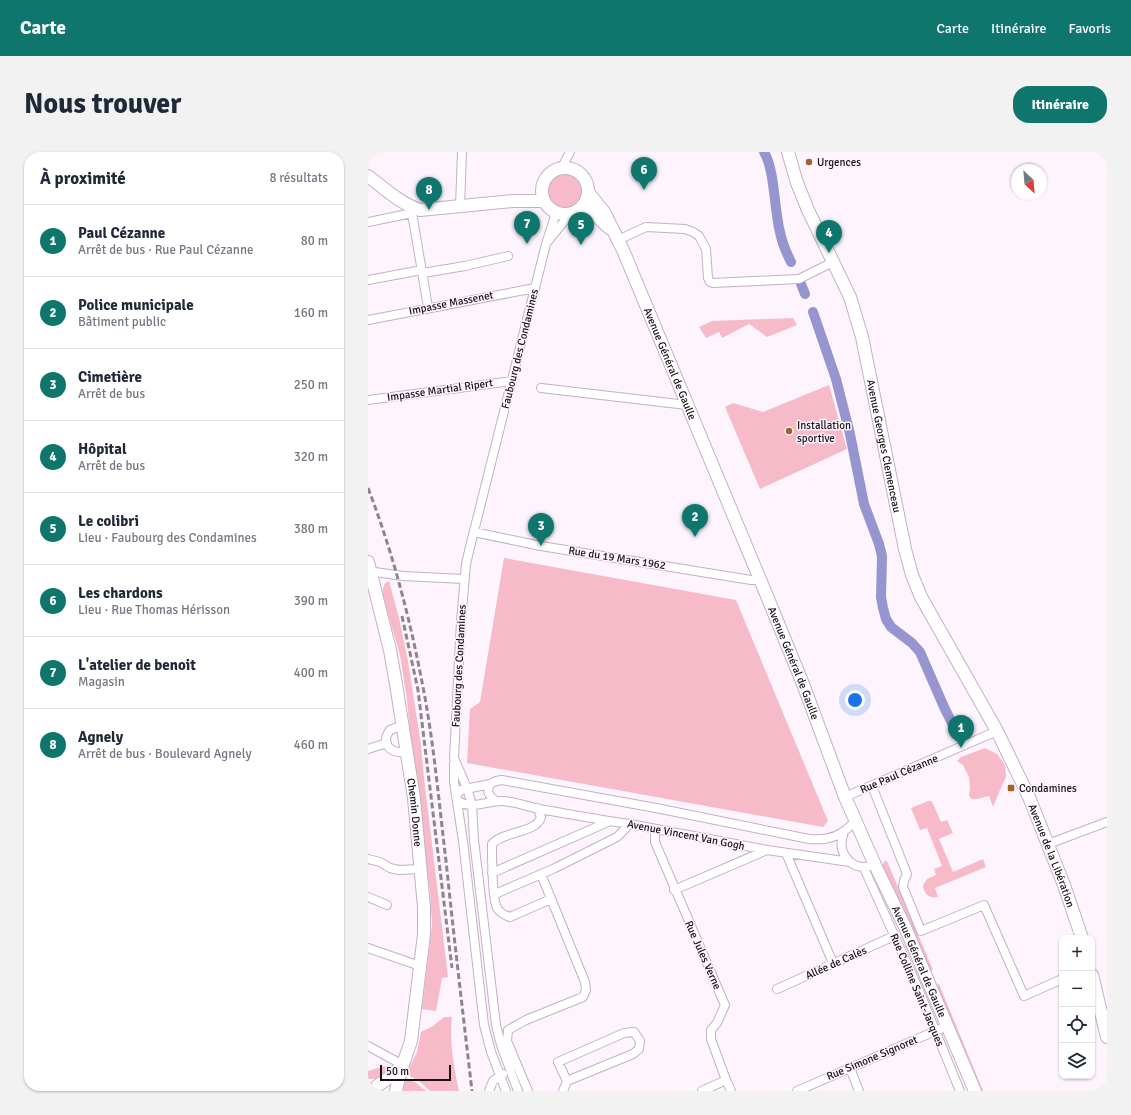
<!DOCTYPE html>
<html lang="fr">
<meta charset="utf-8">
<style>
:root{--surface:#fff;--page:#f2f2f3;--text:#1f2937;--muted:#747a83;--line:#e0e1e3;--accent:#0f766e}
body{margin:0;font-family:Signika,sans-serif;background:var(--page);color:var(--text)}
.controls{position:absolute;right:12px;bottom:12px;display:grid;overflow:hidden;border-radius:8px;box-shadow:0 1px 3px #0004}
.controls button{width:36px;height:36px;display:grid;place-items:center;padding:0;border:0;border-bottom:1px solid var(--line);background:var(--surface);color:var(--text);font:20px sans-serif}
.compass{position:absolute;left:643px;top:12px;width:36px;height:36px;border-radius:50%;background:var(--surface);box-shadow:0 1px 3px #0004;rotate:154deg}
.scale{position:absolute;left:12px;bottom:10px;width:71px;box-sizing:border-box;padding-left:4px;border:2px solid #181118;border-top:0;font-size:11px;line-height:14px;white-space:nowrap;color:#181118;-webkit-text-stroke:3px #fdf4fd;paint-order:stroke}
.you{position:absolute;left:487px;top:548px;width:14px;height:14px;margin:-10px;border:3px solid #fff;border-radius:50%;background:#1a73e8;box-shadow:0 0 0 6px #1a73e833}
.badge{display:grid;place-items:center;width:26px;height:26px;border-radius:50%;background:var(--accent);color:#fff;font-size:13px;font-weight:700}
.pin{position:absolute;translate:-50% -33px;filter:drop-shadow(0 1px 2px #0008)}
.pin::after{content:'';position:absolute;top:21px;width:14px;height:12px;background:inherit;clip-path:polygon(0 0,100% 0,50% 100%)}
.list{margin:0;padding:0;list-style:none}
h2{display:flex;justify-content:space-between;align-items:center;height:52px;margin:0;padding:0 16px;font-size:17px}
h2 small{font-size:13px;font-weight:400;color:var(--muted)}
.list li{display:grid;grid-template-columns:26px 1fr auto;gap:12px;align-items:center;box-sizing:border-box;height:72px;padding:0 16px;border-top:1px solid var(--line)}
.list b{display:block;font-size:15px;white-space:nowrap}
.list p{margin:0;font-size:13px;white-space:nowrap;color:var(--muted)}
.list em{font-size:13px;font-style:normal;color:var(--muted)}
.icon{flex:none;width:22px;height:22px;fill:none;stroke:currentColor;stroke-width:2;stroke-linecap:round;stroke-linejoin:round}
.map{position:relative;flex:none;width:739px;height:939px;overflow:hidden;border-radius:16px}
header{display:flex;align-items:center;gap:24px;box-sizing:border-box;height:56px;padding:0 20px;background:var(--accent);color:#fff}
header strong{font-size:19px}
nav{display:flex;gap:22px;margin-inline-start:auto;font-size:14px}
.intro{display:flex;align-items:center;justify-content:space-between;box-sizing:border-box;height:96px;padding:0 24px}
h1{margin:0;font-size:28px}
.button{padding:10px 18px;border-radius:16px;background:var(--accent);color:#fff;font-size:14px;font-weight:700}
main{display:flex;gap:24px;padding:0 24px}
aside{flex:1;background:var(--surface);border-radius:16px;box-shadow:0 1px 3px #0004}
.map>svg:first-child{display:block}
</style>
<header>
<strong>Carte</strong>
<nav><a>Carte</a><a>Itinéraire</a><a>Favoris</a></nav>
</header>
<div class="intro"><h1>Nous trouver</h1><a class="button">Itinéraire</a></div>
<main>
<aside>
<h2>À proximité<small>8 résultats</small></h2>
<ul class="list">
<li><span class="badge">1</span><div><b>Paul Cézanne</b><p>Arrêt de bus · Rue Paul Cézanne</p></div><em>80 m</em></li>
<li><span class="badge">2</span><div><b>Police municipale</b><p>Bâtiment public</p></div><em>160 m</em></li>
<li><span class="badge">3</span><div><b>Cimetière</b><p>Arrêt de bus</p></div><em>250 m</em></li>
<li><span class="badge">4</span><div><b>Hôpital</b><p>Arrêt de bus</p></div><em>320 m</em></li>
<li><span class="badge">5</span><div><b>Le colibri</b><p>Lieu · Faubourg des Condamines</p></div><em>380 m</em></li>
<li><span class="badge">6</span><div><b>Les chardons</b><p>Lieu · Rue Thomas Hérisson</p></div><em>390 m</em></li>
<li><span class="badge">7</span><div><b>L'atelier de benoit</b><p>Magasin</p></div><em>400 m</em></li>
<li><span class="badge">8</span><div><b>Agnely</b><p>Arrêt de bus · Boulevard Agnely</p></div><em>460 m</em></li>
</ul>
</aside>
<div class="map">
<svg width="739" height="939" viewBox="0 0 739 939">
<rect width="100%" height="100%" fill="#fdf4fd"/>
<path fill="#f7bac8" d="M179 40a18 18 0 1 1 36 0a18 18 0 1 1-36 0Z
M425,166l4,7 -30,12 -18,-13 -27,14 -3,-6 -13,6 -7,-11 13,-6z
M461,233l18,64 -87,40 -35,-82 8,-4 30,9z
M136,406l232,42 92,221 -5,6 -356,-64 3,-54 10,-7z
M21,429l10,37 9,43 13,84 3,33 24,199 -6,1 -6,33 -14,-2 10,-84 -2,-34 -17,-129 -6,-62 -7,-45 -17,-59v-8l2,-5z
M617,596l12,6 8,11 1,12 -6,13 -7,17 -4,-11 -12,3h-5l-3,-3 1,-8 -1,-11 -6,-12 -6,-4 4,-4z
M560,649h3l2,3 8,18 6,-2 6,13 -14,6 14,33 30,-13 3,8 -51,21 3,9c-9,2 -14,-3 -15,-12l4,-6 9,-4 -2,-6 8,-3 -15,-38 -7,2 -9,-22z
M517,709h2l46,109 -3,1 -49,-105z
M571,832l44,107h-3l-45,-105z
M76,865h8c-3,23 2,52 7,74h-29l-11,-10 -13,-7 11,-22 4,-20 12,-6z
M17,914l5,3 -14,10h-8v-8z
M36,925l11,5 11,9h-24z"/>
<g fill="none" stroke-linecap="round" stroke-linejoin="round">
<path stroke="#9795cf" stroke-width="10" d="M396,0c11,18 10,58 16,80 2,11 6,20 11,30
M433,132l4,10
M445,160l23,67 14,55 14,70 15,40 3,12 -1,41 2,11 3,11 5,8 21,16 8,9 24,55 15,30"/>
<defs>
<path id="street" d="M193,17l9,-17
M92,55l2,-55
M46,57l-2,4 16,94
M0,70l44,-9
M250,88l28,-13 39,2 8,3 6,4 7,13 2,29 2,4 3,1 86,-4 34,-17
M180,89l22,-27
M55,121l42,-7 43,-10
M0,128l54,-10
M0,168l167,-32
M173,236l146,17
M0,248l144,-19
M106,380l67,14 210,34h9
M0,419l35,5 61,3
M35,573l-13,5c-11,15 2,24 17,22
M0,597l19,-6
M86,611v19l9,59 21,184 7,27 15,39
M122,632c-4,8 -1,12 6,17
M504,634l35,88 -3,7 -1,6 18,44 63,-26 40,91 38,-17
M88,644l5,-6 29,-6 6,-3 6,-1 154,28 153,31c13,1 23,0 34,-7 4,-3 8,-7 12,-10
M477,645l152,-66
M89,647c11,13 30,1 46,2 12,1 24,5 36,8 30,5 60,11 91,15l137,26 83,12c8,6 15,6 25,3
M169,656l4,9c-4,16 -38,14 -49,27 0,13 0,54 5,64 3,5 7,7 13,9l41,-18
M287,677v13l70,163 -8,18 -6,7v9l15,41
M476,679c-4,13 -4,21 6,31
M680,692l59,-22
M418,701l47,110
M0,707l12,3 10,6 9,2 22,-1
M496,716l53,118 43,105
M124,721l116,-51
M306,738l93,-40
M127,742l58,-25 64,-32 13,-13
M0,745l19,8
M0,796l52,18
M409,837l117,-53
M0,894l35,19
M482,916l9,23
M121,939l4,-10 10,-7
M150,939l-17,-46 -5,-20 -22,-185 -2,-35 -5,-17 -13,-30 7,-137 5,-57 4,-17 76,-303 10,-31
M160,939l-21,-50 1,-11 18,-10 57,-23 3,-7 -1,-8 -44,-108
M195,939l4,-10 66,-27 6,-5 1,-8 -6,-9 -10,1 -66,29 9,19
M334,939l24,-11 5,11
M429,939l150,-65"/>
<g id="secondary">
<path id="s1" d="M420,0l9,31 11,27 42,87 12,40 43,212 7,26 9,22 76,134 32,66 35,88 18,53"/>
<circle cx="197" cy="39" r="23"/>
<path d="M0,24c16,12 33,28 52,34l93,-9h31"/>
<path id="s2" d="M220,40l16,20 19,38 146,351 34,83 42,113 30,68 30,62 70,164"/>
<path d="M212,57l11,2 18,17"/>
<path id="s3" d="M0,410l22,88 6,34 18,114 10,109v27l-13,107 -11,32 -4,18"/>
<path d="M724,823l15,62"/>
<path d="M9,934l13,-9 12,-12"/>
</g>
</defs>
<use href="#street" stroke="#c4b0c5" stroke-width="10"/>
<use href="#secondary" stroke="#c4b0c5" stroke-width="14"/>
<use href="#street" stroke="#fff" stroke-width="8"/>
<use href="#secondary" stroke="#fff" stroke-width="12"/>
<path stroke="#8d848d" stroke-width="3" stroke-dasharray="6 3" stroke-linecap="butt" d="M0,336c25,65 42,131 55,199 11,57 16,116 23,174 8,77 17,153 26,230
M34,464l16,74 34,278"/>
</g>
<g fill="#a06426" stroke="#fdf4fd" stroke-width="1.5">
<circle cx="441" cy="10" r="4"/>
<circle cx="421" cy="279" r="4"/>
<rect x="639" y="632" width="8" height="8" rx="2"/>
</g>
<g text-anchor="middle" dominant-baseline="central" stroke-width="3" stroke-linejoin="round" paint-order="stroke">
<g font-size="11" fill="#181118" stroke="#fdf4fd" text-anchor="start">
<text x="449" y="10">Urgences</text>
<text x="429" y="273">Installation<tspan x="429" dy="13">sportive</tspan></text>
<text x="651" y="636">Condamines</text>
</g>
<g font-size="11" fill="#181118" stroke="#fdf4fd">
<text transform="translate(83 151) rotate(-11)">Impasse Massenet</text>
<text transform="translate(152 197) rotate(-76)">Faubourg des Condamines</text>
<text stroke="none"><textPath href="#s2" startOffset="191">Avenue Général de Gaulle</textPath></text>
<text transform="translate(72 238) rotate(-8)">Impasse Martial Ripert</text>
<text stroke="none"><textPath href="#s1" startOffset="311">Avenue Georges Clemenceau</textPath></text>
<text transform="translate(249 406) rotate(9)">Rue du 19 Mars 1962</text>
<text stroke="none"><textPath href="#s2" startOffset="515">Avenue Général de Gaulle</textPath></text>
<text transform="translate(91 514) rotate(-87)">Faubourg des Condamines</text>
<text transform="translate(531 622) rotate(-23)">Rue Paul Cézanne</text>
<text stroke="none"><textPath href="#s3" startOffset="255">Chemin Donne</textPath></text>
<text transform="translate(318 683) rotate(11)">Avenue Vincent Van Gogh</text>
<text stroke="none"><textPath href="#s1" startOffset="757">Avenue de la Libération</textPath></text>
<text transform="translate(335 803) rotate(66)">Rue Jules Verne</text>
<text stroke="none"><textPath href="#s2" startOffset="839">Avenue Général de Gaulle</textPath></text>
<text transform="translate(468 811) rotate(-24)">Allée de Calès</text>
<text transform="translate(549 838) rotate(67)">Rue Colline Saint-Jacques</text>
<text transform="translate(504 906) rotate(-23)">Rue Simone Signoret</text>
</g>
</g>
</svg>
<div class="controls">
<button>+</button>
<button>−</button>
<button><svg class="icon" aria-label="locate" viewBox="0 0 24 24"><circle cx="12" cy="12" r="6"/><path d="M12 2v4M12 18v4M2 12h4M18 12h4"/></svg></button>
<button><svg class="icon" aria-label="layers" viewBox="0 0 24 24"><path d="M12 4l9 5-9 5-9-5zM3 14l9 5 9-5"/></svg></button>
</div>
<svg class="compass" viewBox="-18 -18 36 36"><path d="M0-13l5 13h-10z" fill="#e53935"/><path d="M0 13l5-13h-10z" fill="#747a83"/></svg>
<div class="scale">50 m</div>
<div class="you"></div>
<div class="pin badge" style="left:593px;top:596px">1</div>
<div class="pin badge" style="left:327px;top:385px">2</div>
<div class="pin badge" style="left:173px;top:394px">3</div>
<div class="pin badge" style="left:461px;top:101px">4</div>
<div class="pin badge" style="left:213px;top:93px">5</div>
<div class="pin badge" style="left:276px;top:38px">6</div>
<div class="pin badge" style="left:159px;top:92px">7</div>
<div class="pin badge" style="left:61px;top:58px">8</div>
</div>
</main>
